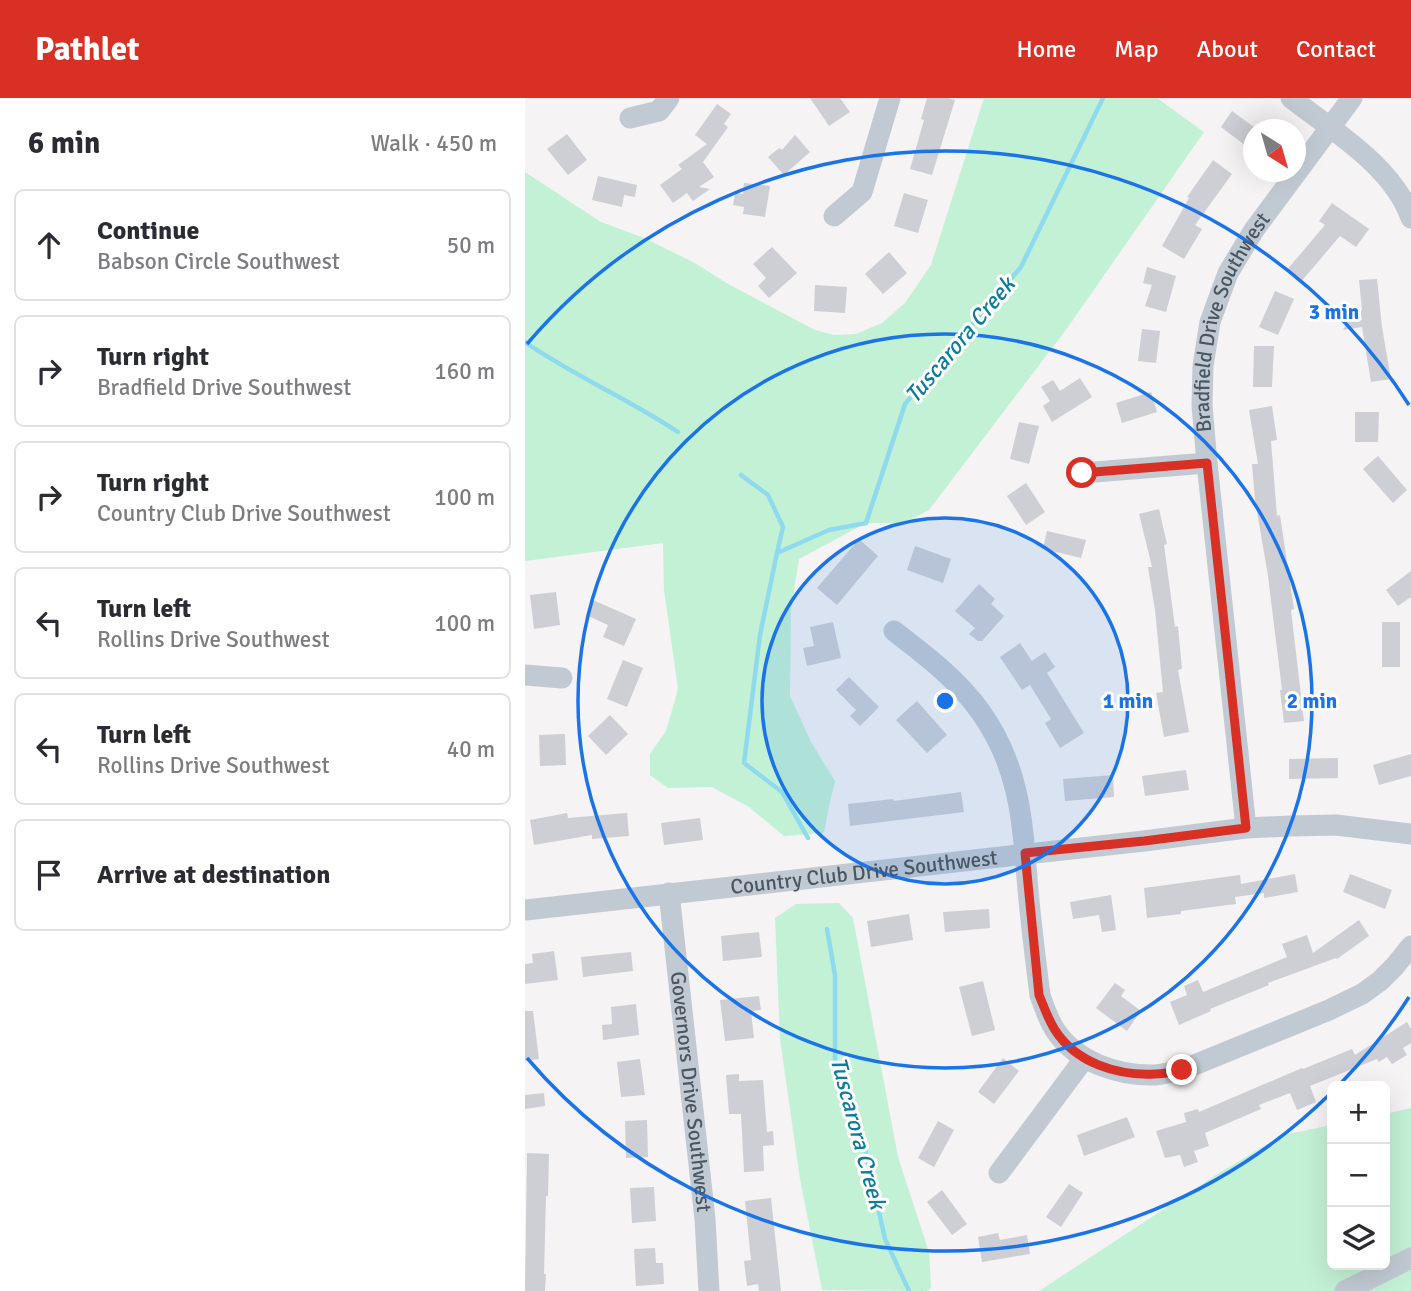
<!DOCTYPE html>
<meta charset="utf-8">
<style>
:root{--surface:#fff;--page:#f7f7f7;--text:#2b2b33;--muted:#7c7c81;--line:#e1e1e2;--accent:#d93025}
body{margin:0;font-family:Signika,sans-serif;background:var(--page);color:var(--text)}
.controls{position:absolute;right:21px;bottom:21px;display:grid;overflow:hidden;border-radius:10px;box-shadow:0 7px 28px #0002}
.controls button{width:63px;height:63px;display:grid;place-items:center;padding:0;border:0;border-bottom:2px solid var(--line);background:var(--surface);color:var(--text);font:35px sans-serif}
.compass{position:absolute;left:718px;top:21px;width:63px;height:63px;border-radius:50%;background:var(--surface);box-shadow:0 7px 28px #0002;rotate:143deg}
.stop{position:absolute;width:21px;height:21px;margin:-16px;border:5px solid #d93025;border-radius:50%;background:#fff}
.stop.end{background:#d93025;border-color:#fff;box-shadow:0 2px 7px #0008}
.list{margin:0;padding:0;list-style:none}
h2{display:flex;justify-content:space-between;align-items:center;height:91px;margin:0;padding:0 28px;font-size:30px}
h2 small{font-size:23px;font-weight:400;color:var(--muted)}
.list li{display:grid;grid-template-columns:46px 1fr auto;gap:21px;align-items:center;box-sizing:border-box;height:112px;margin:0 14px 14px;padding:0 14px;border:2px solid var(--line);border-radius:10px}
.list b{display:block;font-size:26px;white-space:nowrap}
.list p{margin:0;font-size:23px;white-space:nowrap;color:var(--muted)}
.list em{font-size:23px;font-style:normal;color:var(--muted)}
.icon{flex:none;width:38px;height:38px;fill:none;stroke:currentColor;stroke-width:2;stroke-linecap:round;stroke-linejoin:round}
.map{position:relative;flex:none;width:886px;height:1193px;overflow:hidden}
header{display:flex;align-items:center;gap:42px;box-sizing:border-box;height:98px;padding:0 35px;background:var(--accent);color:#fff}
header strong{font-size:33px}
nav{display:flex;gap:38px;margin-inline-start:auto;font-size:24px}
main{display:flex}
aside{flex:1;background:var(--surface)}
.map>svg:first-child{display:block}
</style>
<header>
<strong>Pathlet</strong>
<nav><a>Home</a><a>Map</a><a>About</a><a>Contact</a></nav>
</header>
<main>
<aside>
<h2>6 min<small>Walk · 450 m</small></h2>
<ul class="list">
<li><svg class="icon" aria-label="ahead" viewBox="0 0 24 24"><path d="M12 20V5M6 11l6-6 6 6"/></svg><div><b>Continue</b><p>Babson Circle Southwest</p></div><em>50 m</em></li>
<li><svg class="icon" aria-label="right" viewBox="0 0 24 24"><path d="M7 20v-9h11M14 6l5 5-5 5"/></svg><div><b>Turn right</b><p>Bradfield Drive Southwest</p></div><em>160 m</em></li>
<li><svg class="icon" aria-label="right" viewBox="0 0 24 24"><path d="M7 20v-9h11M14 6l5 5-5 5"/></svg><div><b>Turn right</b><p>Country Club Drive Southwest</p></div><em>100 m</em></li>
<li><svg class="icon" aria-label="left" viewBox="0 0 24 24"><path d="M17 20v-9H6M10 6l-5 5 5 5"/></svg><div><b>Turn left</b><p>Rollins Drive Southwest</p></div><em>100 m</em></li>
<li><svg class="icon" aria-label="left" viewBox="0 0 24 24"><path d="M17 20v-9H6M10 6l-5 5 5 5"/></svg><div><b>Turn left</b><p>Rollins Drive Southwest</p></div><em>40 m</em></li>
<li><svg class="icon" aria-label="arrive" viewBox="0 0 24 24"><path d="M6 21V4h12l-3 4 3 4H6"/></svg><div><b>Arrive at destination</b></div></li>
</ul>
</aside>
<div class="map">
<svg width="886" height="1193" viewBox="0 0 886 1193">
<rect width="100%" height="100%" fill="#f5f3f3"/>
<path fill="#c3f1d5" d="M459,0h173l47,34 -136,195 -139,183 -25,13h-38l-67,36 -8,51 -1,86 21,46 24,39 -6,25 -5,27 -40,3 -35,-29 -37,-20 -44,1 -18,-13v-21l16,-23 12,-42 -14,-99 -1,-47 -138,18v-389l76,50 43,16 49,24 37,23 85,45 19,5 22,-1 26,-11 23,-20 26,-38z
M314,805l14,15 45,239 31,95 2,36 -4,3 -105,-1 -22,-111 -20,-140 -5,-121 21,-14z
M886,1010v183h-372l180,-118 64,-38 49,-10v140h53v-151z"/>
<g fill="none" stroke-linecap="round" stroke-linejoin="round">
<path stroke="#90daee" stroke-width="4.5" d="M0,244c49,34 104,57 153,90
M216,377l27,20 15,32 -6,26
M283,740l-26,-46 -38,-29 16,-128 17,-82 52,-23 37,-7 39,-119 116,-137 82,-169
M302,831l8,46v85l28,79 22,100 24,52"/>
</g>
<path fill="#cdcfd5" d="M285,0h30l10,14 -21,14z
M402,0h20l8,2 -23,75 -22,-6 14,-49 -3,-1z
M192,6l14,10 -7,10 4,3 -25,35 11,15 -15,10 11,2 -17,12 -6,-8 -14,10 -13,-18 22,-16 -4,-4 29,-21 -12,-9z
M707,13l22,16v25l-33,-25z
M42,36l20,26 -19,15 -21,-26z
M270,37l15,17 -26,23 -16,-18 11,-9 3,2z
M688,62l19,14 -37,51 7,4 -18,30 -22,-13 27,-48 -2,-1z
M73,78l39,9 -2,12 -11,-2 -2,12 -30,-7z
M219,85l26,3 -5,31 -22,-3 1,-7 -11,-2 2,-12 8,1z
M379,95l24,7 -10,33 -24,-7z
M807,105l37,26 -13,18 -16,-11 -40,47 -14,-12 39,-46 -6,-4z
M247,149l25,26 -28,25 -11,-12 8,-8 -13,-14z
M364,154l18,21 -24,21 -18,-20z
M622,169l29,9 -10,36 -21,-6 7,-21 -9,-2z
M852,181l5,48 9,52 -20,3 -9,-55 -19,3 4,-7 -12,-10 27,-3 -3,-30z
M290,187l32,2 -2,26 -31,-2z
M750,193l19,8 -16,36 -19,-8z
M617,231l18,2 -4,32 -18,-2z
M729,248h20l-2,41h-19z
M555,280l12,19 -40,25 -9,-16 7,-5 -9,-14 12,-7 7,11z
M626,294l6,20 -35,11 -6,-20z
M747,308l5,34 -6,1 6,75 3,-1 14,94 -3,1 13,111 -20,2 -4,-33h2l-14,-114 -13,-76 -3,-36h6l-9,-54z
M830,314h24l-1,30h-23z
M494,324l20,4 -10,38 -19,-5z
M853,358l29,34 -14,13 -30,-34z
M501,385l19,29 -19,13 -19,-29z
M634,411l8,35 -3,1 11,82 3,-1 4,43 -4,1 11,62 -25,5 -8,-44 7,-1 -8,-82 -7,-43h4l-13,-53z
M522,433l39,9 -5,18 -38,-9z
M334,441l19,17 -41,49 -20,-17z
M390,448l36,13 -8,24 -36,-13z
M886,473v26l-13,9 -12,-16z
M454,486l16,15 -4,5 13,12 -22,25h-4l-9,-7 6,-6 -20,-17z
M31,494l4,33 -26,4 -4,-34z
M68,502l43,19 -12,27 -21,-9 5,-12 -22,-10z
M308,524l8,36 -34,8 -4,-18 11,-2 -4,-19z
M857,524h18v45h-18z
M495,545l12,18 13,-9 10,15 -8,6 37,60 -24,15 -15,-25 6,-4 -21,-34 -8,5 -22,-33z
M98,562l20,8 -16,39 -20,-8z
M324,579l30,30 -19,19 -10,-10 6,-6 -20,-20z
M392,603l30,34 -20,18 -31,-33z
M85,617l18,19 -22,21 -18,-19z
M40,636l1,31 -26,1 -1,-31z
M886,656v22l-32,9 -6,-20z
M813,660v20l-49,1v-20z
M661,672l3,20 -44,6 -3,-20z
M588,677l1,22 -49,4 -2,-22z
M436,694l3,20 -114,14 -2,-22 45,-5 1,2z
M42,715l1,5 59,-5 2,23 -37,3v-4l-58,10 -4,-25z
M175,720l3,22 -39,5 -3,-22z
M770,776l3,18 -34,6v-5l-29,4 1,7 -55,7v3l-34,4 -3,-30 96,-13 1,9z
M825,776l42,16 -7,19 -42,-17z
M586,797l5,35 -14,2 -3,-17 -26,4 -3,-17z
M464,811l1,19 -45,4 -2,-20z
M384,816l4,26 -42,7 -4,-26z
M834,822l10,16 -32,23 -1,-1 -68,25 1,2 -59,24 1,2 -32,14 -9,-23 17,-7 -3,-9 14,-6 5,12 84,-35 -5,-13 25,-9 6,18z
M234,834l3,25 -39,4 -2,-25z
M29,853l4,29 -33,4v-20l8,-1 -1,-9z
M106,854l2,19 -50,6 -2,-20z
M458,883l12,49 -23,6 -13,-49z
M590,885l10,7 -4,6 20,15 -14,20 -31,-23z
M234,898l2,14 -10,1 3,27 -29,3 -5,-41z
M111,906l3,31 -36,5 -1,-15 10,-1 -1,-17z
M0,913h8l6,48 -14,2z
M882,924l4,7v14l-8,5 4,7 -15,9 -5,-7 -8,5 -2,-3 -67,27 6,16 -19,8 -7,-17 -31,12 2,4 -56,24 4,13 -15,5 4,11 -14,5 -4,-12 -15,3 -9,-27 30,-9 -2,-9 14,-4 1,3 103,-44 1,1 49,-20 3,6z
M478,960l16,13 -25,33 -16,-12z
M115,961l5,36 -24,2 -4,-35z
M214,976v7l24,-1 4,52 6,-1 1,14 -11,1 1,25 -20,1 -3,-58h-12l-3,-39z
M19,995l1,13 -20,3v-14z
M602,1019l8,20 -51,19 -7,-21z
M122,1022l1,37 -22,1 -1,-37z
M413,1023l16,9 -20,37 -16,-9z
M2,1055l22,1 -1,42h-2l-2,78h2l-1,17h-20z
M544,1086l14,9 -22,34 -15,-10z
M129,1089l2,34 -24,2 -2,-35z
M417,1092l25,34 -15,11 -25,-33z
M246,1100l10,93h-22l-1,-7 -11,2 -3,-25 7,-1 -6,-59z
M473,1135l2,7 27,-5 3,19 -48,8 -4,-25z
M130,1150l1,15h7l1,21 -28,2 -2,-37z"/>
<g fill="none" stroke-linecap="round" stroke-linejoin="round">
<g stroke="#c1cad2" stroke-width="21">
<path d="M766,0c42,33 102,68 120,120"/>
<path d="M105,20l29,-7 10,-13"/>
<path d="M309,118l28,-24 28,-94"/>
<path d="M557,375l125,-10"/>
<path d="M369,533c31,24 63,48 86,80 38,53 42,104 47,167 3,39 8,78 13,117 4,12 8,24 15,35 21,32 63,46 100,45 9,-1 18,-3 27,-5l147,-60 33,-16 18,-13 15,-15 16,-20"/>
<path d="M0,577l37,3"/>
<path id="s1" d="M721,730l-39,-365 -5,-58 1,-39 7,-44 18,-49 26,-43 98,-132"/>
<path id="s2" d="M144,795l36,326 4,72"/>
<path id="s3" d="M0,812l619,-69 102,-13 44,-2 46,-1 75,9"/>
<path d="M474,1075l85,-114"/>
<path d="M820,1193l66,-33"/>
</g>
</g>
<g fill="none" stroke-linecap="round" stroke-linejoin="round">
<path stroke="#d93025" stroke-width="9" d="M557,375l125,-10 39,365 -102,13 -119,12 14,142c5,12 9,24 16,35 21,33 63,46 100,44 9,0 18,-2 27,-4"/>
</g>
<circle cx="420" cy="603" r="183" fill="#1a73e8" fill-opacity=".12"/>
<g fill="none" stroke="#1a73e8" stroke-width="3.5">
<circle cx="420" cy="603" r="183"/>
<circle cx="420" cy="603" r="367"/>
<path d="M884 899A550 550 0 0 1 816 985M806 995A550 550 0 0 1 2 960M2 246A550 550 0 0 1 884 307"/>
</g>
<g text-anchor="middle" dominant-baseline="central" stroke-width="6" stroke-linejoin="round" paint-order="stroke">
<g font-size="21" fill="#4a5661" stroke="#fff">
<text stroke="none"><textPath href="#s1" startOffset="514">Bradfield Drive Southwest</textPath></text>
<text stroke="none"><textPath href="#s3" startOffset="341">Country Club Drive Southwest</textPath></text>
<text stroke="none"><textPath href="#s2" startOffset="200">Governors Drive Southwest</textPath></text>
</g>
<g font-size="23" font-style="italic" fill="#0c7c9b" stroke="#fff">
<text transform="translate(435 242) rotate(-50)">Tuscarora Creek</text>
<text transform="translate(333 1035) rotate(75)">Tuscarora Creek</text>
</g>
</g>
<circle cx="420" cy="603" r="10" fill="#1a73e8" stroke="#fff" stroke-width="3.5"/>
<g font-size="21" text-anchor="middle" font-weight="bold" fill="#1a73e8" stroke="#fff" stroke-width="6" stroke-linejoin="round" paint-order="stroke">
<text x="809" y="221">3 min</text>
<text x="603" y="610">1 min</text>
<text x="787" y="610">2 min</text>
</g>
</svg>
<div class="controls">
<button>+</button>
<button>−</button>
<button><svg class="icon" aria-label="layers" viewBox="0 0 24 24"><path d="M12 4l9 5-9 5-9-5zM3 14l9 5 9-5"/></svg></button>
</div>
<svg class="compass" viewBox="-18 -18 36 36"><path d="M0-13l5 13h-10z" fill="#e53935"/><path d="M0 13l5-13h-10z" fill="#7c7c81"/></svg>
<div class="stop" style="left:557px;top:375px"></div>
<div class="stop end" style="left:657px;top:972px"></div>
</div>
</main>
